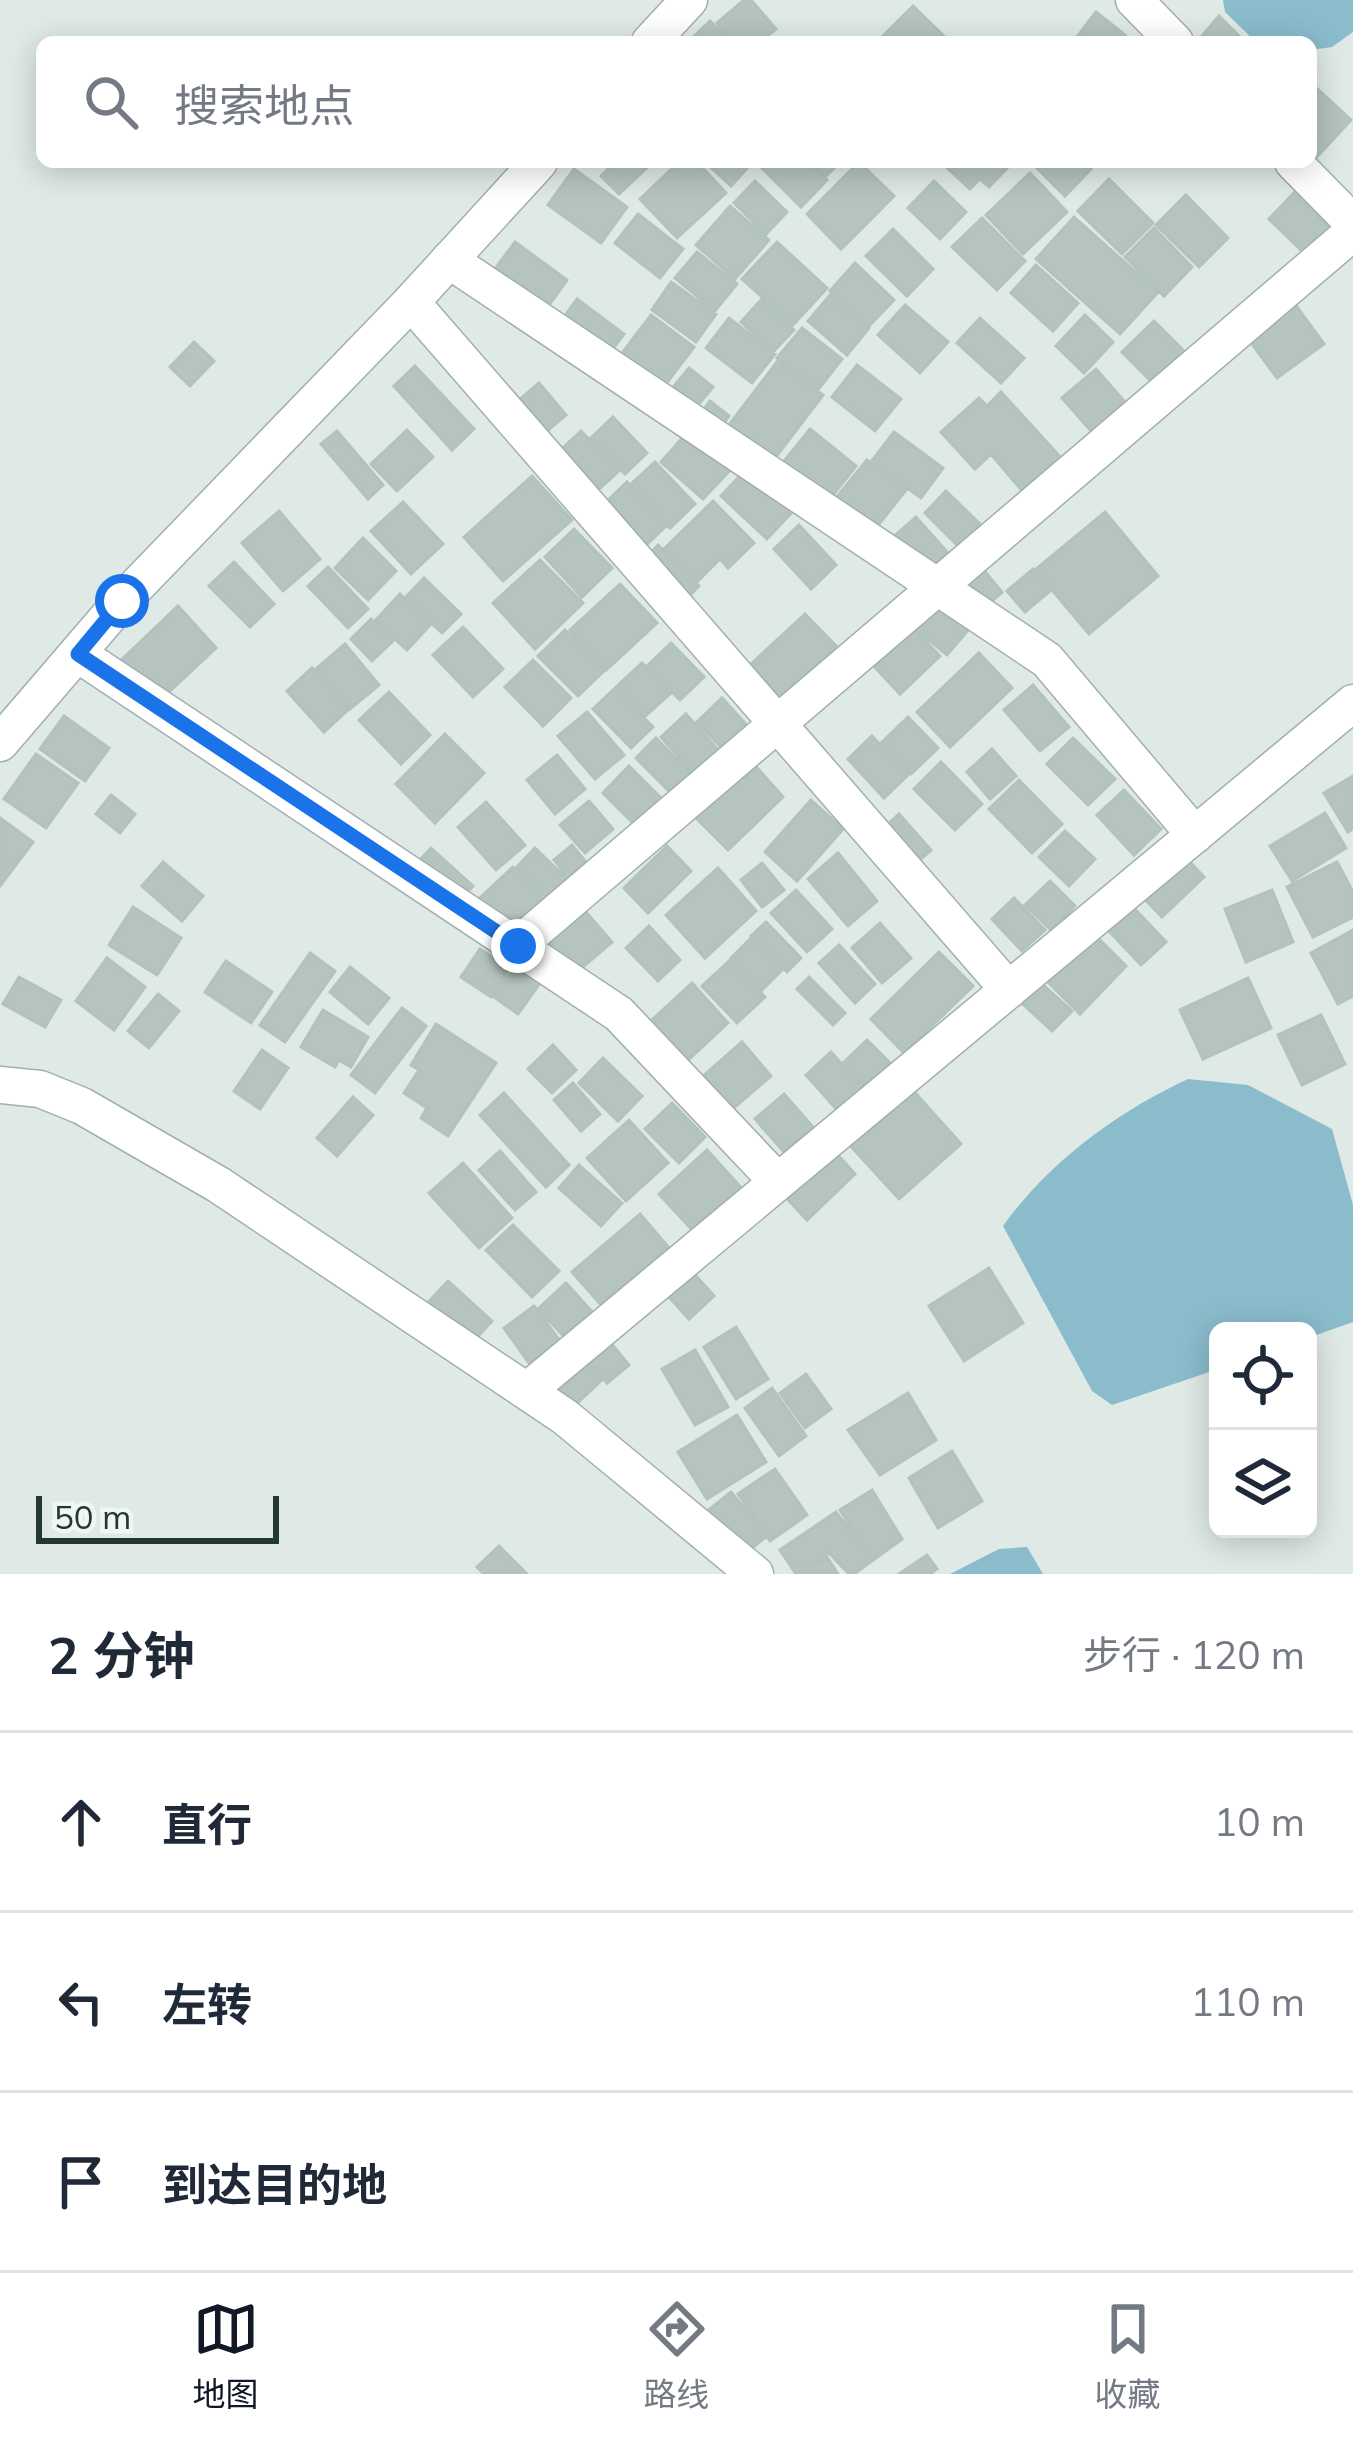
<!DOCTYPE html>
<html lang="zh">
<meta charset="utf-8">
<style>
:root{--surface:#fff;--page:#f2f2f3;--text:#1f2937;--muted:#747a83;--line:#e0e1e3;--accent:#111827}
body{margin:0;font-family:Mulish,"Noto Sans SC",sans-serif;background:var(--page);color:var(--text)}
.controls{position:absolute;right:36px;bottom:36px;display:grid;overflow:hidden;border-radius:18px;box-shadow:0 6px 30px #0003}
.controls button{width:108px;height:108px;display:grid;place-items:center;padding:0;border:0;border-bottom:3px solid var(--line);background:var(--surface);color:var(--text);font:60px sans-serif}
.scale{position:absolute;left:36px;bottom:30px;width:243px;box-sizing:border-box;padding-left:12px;border:6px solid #213834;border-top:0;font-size:33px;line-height:42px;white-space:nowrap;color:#213834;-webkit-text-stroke:9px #eff6f3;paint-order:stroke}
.stop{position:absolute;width:36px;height:36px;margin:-27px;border:9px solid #1a73e8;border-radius:50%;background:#fff}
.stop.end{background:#1a73e8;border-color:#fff;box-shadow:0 3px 12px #0008}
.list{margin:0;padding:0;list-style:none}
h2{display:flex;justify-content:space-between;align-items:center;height:156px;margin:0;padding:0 48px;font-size:51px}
h2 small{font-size:39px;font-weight:400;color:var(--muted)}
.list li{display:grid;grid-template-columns:78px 1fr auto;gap:36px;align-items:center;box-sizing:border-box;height:180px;padding:0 48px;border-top:3px solid var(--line)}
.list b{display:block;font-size:45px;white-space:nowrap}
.list em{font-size:39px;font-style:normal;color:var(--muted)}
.icon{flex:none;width:66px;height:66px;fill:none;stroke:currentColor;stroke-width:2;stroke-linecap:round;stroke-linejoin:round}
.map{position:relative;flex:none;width:1353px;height:1574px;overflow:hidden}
.search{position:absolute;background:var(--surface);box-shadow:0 6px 30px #0003;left:36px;right:36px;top:36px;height:132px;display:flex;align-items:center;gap:30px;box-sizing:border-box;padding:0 42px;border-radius:18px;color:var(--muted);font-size:45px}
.sheet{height:696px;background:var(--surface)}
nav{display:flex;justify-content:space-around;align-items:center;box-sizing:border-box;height:168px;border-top:3px solid var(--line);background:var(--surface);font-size:33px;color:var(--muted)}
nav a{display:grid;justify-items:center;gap:6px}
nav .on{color:var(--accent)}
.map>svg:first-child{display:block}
</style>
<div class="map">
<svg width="1353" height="1574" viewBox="0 0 1353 1574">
<rect width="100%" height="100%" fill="#dfe9e6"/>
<path fill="#8abccc" d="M1223,0h130v32l-21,15 -21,3v-8h-55l-31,-30z
M1188,1079l60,6 84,44 21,76v117l-45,16v-7h-90v38l-106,36 -20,-14 -89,-165c46,-64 114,-114 185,-147z
M1027,1547l16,27h-93l49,-25z"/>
<path fill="#b5c4bf" stroke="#b2c2bd" stroke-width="3" d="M744,0h7l25,29 -16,13h-27l-16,-19z
M913,6l37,36h-73z
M1096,12l29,23 -5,7h-37l-6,-5z
M1219,16l26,26h-48z
M710,21l21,21h-43z
M1311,83l40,37 -38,41 -2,-2z
M605,162h48l-34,32 -18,-18 9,-9z
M679,162h18l29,31 -49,45 -37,-39z
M705,162h48l-22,24z
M763,162h46l18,18 -26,27 -41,-41z
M811,162h29l-15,15z
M859,162l35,34 -53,53 -34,-35z
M949,162h64l-24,25 -9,-8 -10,10 -25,-23z
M1036,162h48l7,7 -26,27 -32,-32z
M574,169l53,38 -26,36 -53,-38z
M1030,173l37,39 -44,42 -37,-39z
M1109,179l44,44 -31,31 -44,-43z
M755,181l32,31 -21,22 -32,-31z
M934,181l32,31 -26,27 -32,-31z
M1294,193l34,34 -25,25 -34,-33z
M1186,195l42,43 -29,29 -43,-42z
M730,206l39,34 -34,39 -39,-34z
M638,214l45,35 -23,29 -45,-35z
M1074,217l84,75 -38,42 -84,-75z
M982,218l43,43 -28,29 -45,-43z
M1154,228l38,39 -28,29 -39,-39z
M893,229l40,40 -26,27 -41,-40z
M515,242l52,38 -28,39 -53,-38z
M777,242l50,46 -34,37 -51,-46z
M697,252l40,32 -22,27 -40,-33z
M855,263l39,37 -26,27 -38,-36z
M1036,265l42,38 -25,28 -42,-38z
M671,282l45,32 -20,28 -44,-32z
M830,295l39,33 -22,27 -39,-34z
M577,299l47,35 -25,33 -46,-35z
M762,299l32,31 -21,22 -32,-30z
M1294,303l30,41 -47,34 -30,-41z
M905,305l43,37 -28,31 -42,-38z
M651,315l43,32 -38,50 -43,-32z
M1085,315l28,27 -29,31 -28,-27z
M729,318l46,36 -23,29 -46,-35z
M980,318l44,40 -23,25 -44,-40z
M1154,321l35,35 -31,32 -36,-36z
M802,328l40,31 -24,31 -41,-32z
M194,342l20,19 -24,25 -20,-19z
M777,362l46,33 -60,79 -47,-32z
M857,365l44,34 -26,32 -43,-34z
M415,366l59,63 -22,21 -58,-64z
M689,368l24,19 -24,29 -24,-19z
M1096,369l36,41 -34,29 -36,-41z
M539,383l27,32 -44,37 -27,-31z
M1001,392l62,68 -39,33 -33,-39 -16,15 -34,-37 38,-34 8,8z
M710,401l19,15 -17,22 -19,-15z
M613,417l34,36 -22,21 -35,-35z
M690,429l43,38 -30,32 -42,-37z
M810,429l46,37 -38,48 -47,-37z
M407,430l26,27 -36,34 -26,-27z
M337,431l46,54 -15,14 -47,-55z
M581,431l38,40 -43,39 -37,-40z
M894,432l49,36 -22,30 -50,-36z
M867,460l39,30 -45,57 -39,-32z
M655,462l40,42 -25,24 -40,-43z
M749,466l46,43 -28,30 -46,-43z
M532,476l40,44 -69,61 -39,-44z
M627,482l40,43 -27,26 -40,-43z
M946,491l36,35 -22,22 -35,-35z
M713,501l41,42 -26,25 -8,-9 -22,22 -33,-33z
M403,502l40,42 -32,30 -40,-43z
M279,511l41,48 -37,32 -41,-48z
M1105,512l53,64 -69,58 -54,-64z
M916,517l32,36 -35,31 -31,-37z
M799,525l37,40 -25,24 -37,-40z
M574,529l38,39 -30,29 -37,-40z
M363,538l33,33 -28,29 -33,-32z
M658,545l41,41 -24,24 -41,-41z
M972,556l30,36 -23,21 -31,-37z
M540,560l43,43 -48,46 -42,-46z
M234,562l40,42 -24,23 -41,-41z
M328,567l40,42 -20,19 -40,-42z
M1033,569l18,21 -26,22 -18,-21z
M424,578l37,36 -19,19 -37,-35z
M620,584l37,39 -51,47 -36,-40z
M930,593l40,35 -23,27 -41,-34z
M400,594l31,30 -24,26 -32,-29z
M178,606l38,42 -63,59 -42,-37z
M805,614l41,42 -78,56 -32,-34z
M899,614l41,42 -40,38 -30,-32z
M371,619l22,22 -21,20 -21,-22z
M463,627l40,42 -30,28 -40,-42z
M565,630l40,40 -27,26 -40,-40z
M671,643l33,34 -24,23 -34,-33z
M345,644l34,41 -29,24 -34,-40z
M979,653l33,35 -62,59 -33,-35z
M533,660l38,38 -28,28 -38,-39z
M642,663l28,31 -26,23 -27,-31z
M312,668l37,41 -25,23 -37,-41z
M1033,685l36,42 -29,24 -36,-41z
M615,688l38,39 -22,21 -38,-39z
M389,692l41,43 -29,29 -42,-44z
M722,698l30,33 -25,23 -30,-32z
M587,712l37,43 -29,24 -37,-43z
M686,714l32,36 -25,23 -32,-36z
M64,716l45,32 -24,33 -45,-32z
M908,717l30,31 -27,26 -30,-31z
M445,734l39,39 -49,50 -39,-39z
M872,736l36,39 -24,23 -36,-39z
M656,738l44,45 -19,20 -45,-45z
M1073,738l42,41 -27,26 -41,-41z
M992,749l24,27 -26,23 -23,-27z
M36,754l42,29 -32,45 -42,-29z
M745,754l38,43 -55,53 -33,-33z
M557,755l28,34 -30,25 -28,-34z
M941,762l41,42 -27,26 -41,-41z
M629,766l36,36 -26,27 -36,-36z
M1353,776v52l-5,4 -24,-39z
M1019,780l43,44 -30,29 -43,-44z
M1124,790l37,39 -27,26 -37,-40z
M111,795l24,19 -15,19 -24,-19z
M811,800l32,29 -46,52 -32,-29z
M589,801l24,28 -28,24 -25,-28z
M486,802l39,43 -29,25 -38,-43z
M1325,813l21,35 -54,33 -22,-35z
M899,814l32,36 -24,21 -32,-35z
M0,818l33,24 -33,44z
M1065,831l30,28 -26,27 -30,-29z
M1173,844l31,33 -42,40 -31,-32z
M572,845l22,27 -19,15 -21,-27z
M667,846l24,25 -43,42 -24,-25z
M431,848l42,38 -23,25 -42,-38z
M535,848l39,38 -19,20 -39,-38z
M838,853l39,48 -29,25 -40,-47z
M163,862l40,34 -21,25 -40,-35z
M1337,862l16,30v25l-40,20 -26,-50z
M762,863l22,27 -22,17 -21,-27z
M513,867l37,40 -45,42 -37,-40z
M718,868l38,43 -51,47 -39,-43z
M1050,881l25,25 -24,24 -26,-25z
M796,890l36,39 -25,23 -36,-39z
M1272,890l21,52 -47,20 -21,-53z
M1014,898l31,32 -23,21 -30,-32z
M133,907l48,31 -24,37 -48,-30z
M1133,907l33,35 -25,23 -33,-35z
M585,911l27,31 -43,37 -27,-31z
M766,922l35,36 -14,14 -36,-36z
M1082,922l44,44 -46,48 -44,-44z
M880,923l31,35 -29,25 -30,-35z
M649,926l31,34 -22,21 -32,-33z
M1353,930v66l-15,8 -27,-51z
M750,939l32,31 -20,20 -31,-32z
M839,945l36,39 -20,19 -36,-40z
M480,949l30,19 -19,29 -30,-20z
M939,952l34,34 -69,67 -33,-34z
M310,953l25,18 -50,71 -25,-17z
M107,958l38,29 -31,43 -38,-29z
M730,960l35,37 -28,26 -35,-37z
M226,961l46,31 -21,31 -46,-31z
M516,966l24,17 -22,31 -24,-17z
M350,967l39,31 -21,26 -38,-32z
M1030,973l42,38 -20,20 -41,-38z
M19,977l42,23 -16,27 -42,-23z
M809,977l36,36 -12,12 -36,-36z
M1248,978l23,50 -68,31 -23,-49z
M692,983l36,40 -53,49 -36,-40z
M158,994l21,17 -30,37 -21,-17z
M402,1008l24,18 -51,67 -24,-18z
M323,1010l45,27 -17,30 -12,-7 -4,7 -34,-20z
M1321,1015l24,49 -43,21 -24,-50z
M436,1024l60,39 -48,73 -27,-18 6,-10 -23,-15 15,-23 -8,-5z
M867,1040l24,24 -24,24 -25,-24z
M742,1042l29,34 -50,43 -29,-33z
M553,1045l23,25 -24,23 -24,-24z
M262,1050l26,18 -28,41 -26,-18z
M831,1052l34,38 -25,23 -34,-38z
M603,1058l39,38 -24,25 -39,-38z
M900,1076l61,68 -62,55 -61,-67z
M573,1083l27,31 -19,17 -27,-31z
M504,1093l65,72 -23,22 -66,-72z
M784,1094l29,33 -29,25 -29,-33z
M353,1097l20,18 -36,41 -20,-18z
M672,1103l33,34 -26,26 -34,-34z
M629,1120l39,43 -42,38 -39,-43z
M828,1144l27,30 -48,46 -28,-30z
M707,1150l37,41 -48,43 -37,-40z
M500,1151l36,41 -21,18 -36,-40z
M463,1163l49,55 -33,30 -50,-55z
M579,1165l43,38 -21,23 -42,-38z
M640,1214l35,41 -67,58 -36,-41z
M513,1225l46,46 -27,26 -46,-47z
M687,1266l27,30 -25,23 -27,-30z
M989,1268l34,55 -59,38 -35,-55z
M448,1281l44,40 -26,28 -44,-40z
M566,1283l37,41 -27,25 -38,-40z
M534,1306l26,35 -31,22 -25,-35z
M736,1327l32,52 -32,20 -32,-52z
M605,1336l24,29 -22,18 -23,-30z
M572,1345l31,34 -30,28 -32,-34z
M695,1350l33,57 -33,18 -33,-56z
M806,1374l25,35 -26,19 -25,-35z
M772,1388l34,48 -27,20 -34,-48z
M908,1393l28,47 -56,35 -32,-45z
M737,1415l29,47 -59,37 -29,-47z
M952,1451l30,50 -44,27 -29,-50z
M775,1469l32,46 -37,26 -32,-47z
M872,1490l30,49 -48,35h-5l-20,-21 -33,21 -16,-24 56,-38 32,42 -28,-44z
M731,1492l36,44 -31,25 -36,-44z
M499,1546l28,28h-43l-7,-7z
M927,1555l10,14 -7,5h-31z
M827,1557l11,17h-39z"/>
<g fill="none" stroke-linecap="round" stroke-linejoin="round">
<defs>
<path id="minor" d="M1134,0l41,42
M1293,162l60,61
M449,260l598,400 148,175
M411,302l598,688
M78,654l541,360 159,168
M517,946l836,-714
M0,1085l40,4 42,17 137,79 346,232 190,157
M528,1390l825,-687"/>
<path id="tertiary" d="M650,42l39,-42
M0,743l122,-142 289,-299 128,-140"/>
</defs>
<use href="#minor" stroke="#a2b0ad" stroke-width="39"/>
<use href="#tertiary" stroke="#a2b0ad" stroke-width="39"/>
<use href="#minor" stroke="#fff" stroke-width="36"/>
<use href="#tertiary" stroke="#fff" stroke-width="36"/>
</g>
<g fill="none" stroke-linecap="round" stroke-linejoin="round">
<path stroke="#1a73e8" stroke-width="15" d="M122,601l-44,53 440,292"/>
</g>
</svg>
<div class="controls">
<button><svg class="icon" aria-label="locate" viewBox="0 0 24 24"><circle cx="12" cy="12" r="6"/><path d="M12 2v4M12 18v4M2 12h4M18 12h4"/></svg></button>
<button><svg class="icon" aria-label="layers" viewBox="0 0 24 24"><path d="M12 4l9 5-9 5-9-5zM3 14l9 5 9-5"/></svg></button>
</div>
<div class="scale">50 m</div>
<div class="stop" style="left:122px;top:601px"></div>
<div class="stop end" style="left:518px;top:946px"></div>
<div class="search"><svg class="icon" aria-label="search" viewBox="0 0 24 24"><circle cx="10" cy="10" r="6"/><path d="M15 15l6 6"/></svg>搜索地点</div>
</div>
<section class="sheet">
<h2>2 分钟<small>步行 · 120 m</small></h2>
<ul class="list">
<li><svg class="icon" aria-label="ahead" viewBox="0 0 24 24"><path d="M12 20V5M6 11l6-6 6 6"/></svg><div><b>直行</b></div><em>10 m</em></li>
<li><svg class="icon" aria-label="left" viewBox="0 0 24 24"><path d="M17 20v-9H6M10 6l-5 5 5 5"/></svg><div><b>左转</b></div><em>110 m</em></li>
<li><svg class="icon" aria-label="arrive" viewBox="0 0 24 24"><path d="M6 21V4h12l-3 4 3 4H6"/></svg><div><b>到达目的地</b></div></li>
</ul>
</section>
<nav>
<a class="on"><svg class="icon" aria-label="map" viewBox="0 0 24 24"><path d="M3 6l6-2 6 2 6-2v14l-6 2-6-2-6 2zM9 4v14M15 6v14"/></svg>地图</a>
<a><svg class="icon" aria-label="directions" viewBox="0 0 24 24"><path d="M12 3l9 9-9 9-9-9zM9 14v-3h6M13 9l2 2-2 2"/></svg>路线</a>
<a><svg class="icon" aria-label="saved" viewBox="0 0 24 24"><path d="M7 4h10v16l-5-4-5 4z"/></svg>收藏</a>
</nav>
